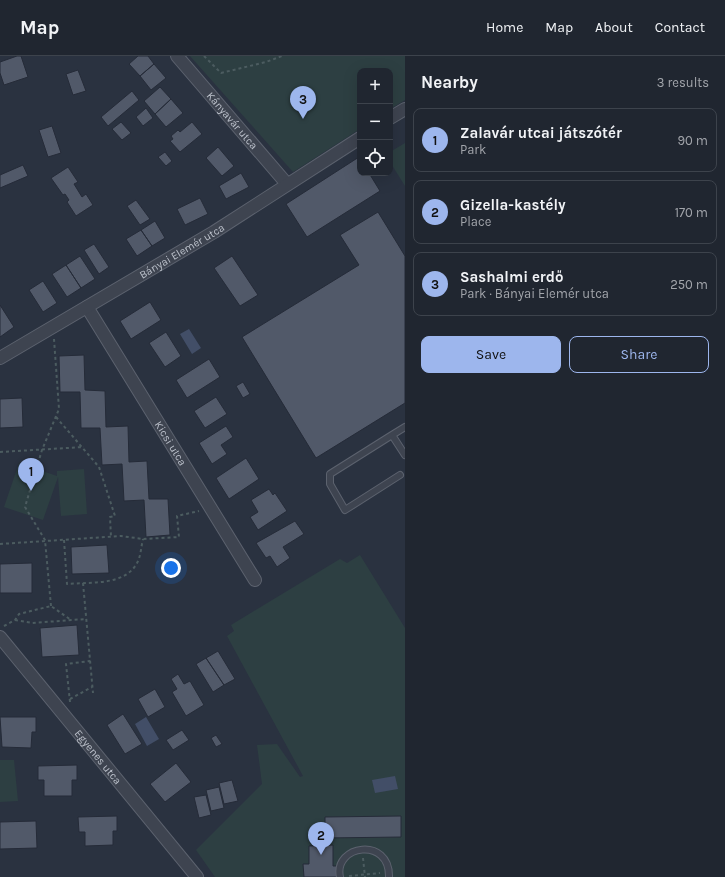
<!DOCTYPE html>
<meta charset="utf-8">
<style>
:root{--surface:#202630;--page:#282e38;--text:#f1f3f6;--muted:#a2a5ab;--line:#3d434c;--accent:#9db6ed}
body{margin:0;font-family:Karla,sans-serif;background:var(--page);color:var(--text)}
.controls{position:absolute;right:12px;top:12px;display:grid;overflow:hidden;border-radius:8px;box-shadow:0 4px 16px #0002}
.controls button{width:36px;height:36px;display:grid;place-items:center;padding:0;border:0;border-bottom:1px solid var(--line);background:var(--surface);color:var(--text);font:20px sans-serif}
.you{position:absolute;left:171px;top:512px;width:14px;height:14px;margin:-10px;border:3px solid #fff;border-radius:50%;background:#1a73e8;box-shadow:0 0 0 6px #1a73e833}
.badge{display:grid;place-items:center;width:26px;height:26px;border-radius:50%;background:var(--accent);color:#111;font-size:13px;font-weight:700}
.pin{position:absolute;translate:-50% -33px;filter:drop-shadow(0 1px 2px #0008)}
.pin::after{content:'';position:absolute;top:21px;width:14px;height:12px;background:inherit;clip-path:polygon(0 0,100% 0,50% 100%)}
.list{margin:0;padding:0;list-style:none}
h2{display:flex;justify-content:space-between;align-items:center;height:52px;margin:0;padding:0 16px;font-size:17px}
h2 small{font-size:13px;font-weight:400;color:var(--muted)}
.list li{display:grid;grid-template-columns:26px 1fr auto;gap:12px;align-items:center;box-sizing:border-box;height:64px;margin:0 8px 8px;padding:0 8px;border:1px solid var(--line);border-radius:8px}
.list b{display:block;font-size:15px;white-space:nowrap}
.list p{margin:0;font-size:13px;white-space:nowrap;color:var(--muted)}
.list em{font-size:13px;font-style:normal;color:var(--muted)}
.actions{display:flex;gap:8px;padding:12px 16px}
.actions a{flex:1;padding:9px 0;border:1px solid var(--accent);border-radius:8px;text-align:center;font-size:14px;color:var(--accent)}
.actions .main{background:var(--accent);color:#111}
.icon{flex:none;width:22px;height:22px;fill:none;stroke:currentColor;stroke-width:2;stroke-linecap:round;stroke-linejoin:round}
.map{position:relative;flex:none;width:405px;height:821px;overflow:hidden}
header{display:flex;align-items:center;gap:24px;box-sizing:border-box;height:56px;padding:0 20px;background:var(--surface);border-bottom:1px solid var(--line)}
header strong{font-size:19px}
nav{display:flex;gap:22px;margin-inline-start:auto;font-size:14px}
main{display:flex}
aside{flex:1;background:var(--surface)}
.map>svg:first-child{display:block}
</style>
<header>
<strong>Map</strong>
<nav><a>Home</a><a>Map</a><a>About</a><a>Contact</a></nav>
</header>
<main>
<div class="map">
<svg width="405" height="821" viewBox="0 0 405 821">
<rect width="100%" height="100%" fill="#2a3240"/>
<path fill="#2d3f42" d="M190,0h215v44l-15,9v-38h-30v58l-67,43z
M405,87v43l-15,-24v-10z
M19,407l38,13v-5l27,-2 3,45 -26,2 -3,-39 -15,43 -39,-13z
M360,499l45,73v249h-190l-19,-27 66,-66 -5,-39 20,-1 23,33 3,-1 -76,-140 7,-5 -3,-6 109,-66 7,4z
M0,704h14l4,41 -18,1z"/>
<path fill="#424e67" d="M189,273l12,19 -9,6 -12,-20z
M146,661l13,22 -12,7 -12,-22z
M395,720l3,13 -23,4 -3,-13z"/>
<path fill="#515969" stroke="#252b38" d="M17,0h4l7,21 -24,8 -4,-12v-11z
M138,0h10l6,8 -14,12 -11,-12z
M154,8l12,14 -15,12 -11,-14z
M78,14l8,21 -13,4 -7,-21z
M160,31l11,12 -16,15 -11,-13z
M132,35l7,9 -31,26 -7,-9z
M171,43l12,14 -17,14 -11,-13z
M146,52l7,10 -10,8 -7,-9z
M121,66l10,11 -9,7 -10,-11z
M192,66l10,12 -22,18 -10,-11 3,-2 -2,-3 7,-6 2,2z
M52,70l9,27 -13,4 -9,-27z
M218,91l16,19 -12,10 -16,-18z
M165,96l7,9 -6,5 -8,-9z
M359,101l1,16h9l11,18 -73,46 -21,-33z
M23,109l5,11 -28,12v-13z
M68,111l10,15 -4,2 8,13 4,-3 7,11 -17,11 -9,-14 2,-2 -4,-6 -2,1 -12,-17z
M241,117l8,14 -23,12 -7,-13z
M200,142l8,16 -23,11 -8,-16z
M136,144l14,19 -10,6 -13,-19z
M378,156l27,44v147l-89,55 -74,-121 117,-72 -19,-30z
M155,165l10,17 -13,8 -11,-16z
M141,174l11,16 -15,10 -11,-17z
M94,188l15,23 -10,7 -15,-24z
M80,200l15,23 -14,9 -15,-23z
M232,200l26,39 -18,11 -26,-38z
M66,209l15,23 -14,9 -15,-23z
M43,225l14,22 -14,9 -14,-22z
M150,246l11,18 -30,19 -11,-18z
M0,249l14,22 -14,10z
M166,276l15,24 -16,11 -16,-24z
M84,299l1,35 20,1 1,36 22,-1 1,36 18,-1 2,38h19l2,36 -24,2 -2,-37 -20,1 -2,-37 -20,1 -2,-37h-19l-1,-36h-20l-1,-36z
M209,303l11,18 -33,21 -11,-18z
M243,326l7,12 -7,4 -7,-12z
M216,341l11,17 -22,14 -11,-17z
M22,342l1,29 -23,1v-29z
M226,370l7,11 -12,8 6,9 -15,10 -13,-21z
M246,402l13,21 -30,20 -13,-21z
M269,433l4,6 2,-2 12,18 -29,19 -8,-13 8,-5 -7,-12z
M295,465l9,13 -21,13 7,11 -13,9 -7,-11 -4,2 -10,-15z
M107,489l2,28 -37,1 -1,-27z
M32,507v30h-32v-29z
M77,569l2,30 -37,2 -2,-29z
M218,595l17,28 -11,6 -18,-27z
M206,602l18,27 -11,7 -17,-28z
M178,618l6,10 6,-3 14,24 -18,11 -14,-24 5,-3 -6,-10z
M155,633l10,18 -17,10 -10,-18z
M123,658l19,30 -17,10 -18,-29z
M0,661h36v15h-4l-1,16 -29,-1z
M182,674l7,10 -16,10 -7,-10z
M216,679l6,9 -6,3 -5,-9z
M176,707l15,19 -26,20 -15,-18z
M77,709v15h-5v16h-28v-16h-6v-14z
M232,724l6,21 -14,3 -5,-21z
M219,731l5,21 -13,3 -5,-21z
M206,739l5,20 -12,3 -5,-21z
M117,760v15h-4v14l-28,1v-14h-6l-1,-15z
M401,760v21l-76,1v-21z
M36,765l1,27 -37,1v-27z
M333,789v21h4v11h-33l-1,-13h6v-18z"/>
<g fill="none" stroke-linecap="round" stroke-linejoin="round">
<defs>
<path id="lane" d="M392,379l13,-8
M400,419l-55,35 -15,-26v-10l62,-39 13,20
M340,821c-7,-32 50,-41 49,0"/>
<g id="street">
<path id="s1" d="M177,0l110,128"/>
<path d="M390,62l15,-9"/>
<path id="s2" d="M87,251l168,273"/>
<path id="s3" d="M0,302l214,-126 146,-94"/>
<path id="s4" d="M0,581l197,240"/>
</g>
</defs>
<use href="#lane" stroke="#5c626e" stroke-width="8"/>
<use href="#street" stroke="#5c626e" stroke-width="14"/>
<path stroke="#4c5c60" stroke-width="2" stroke-dasharray="3 3" stroke-linecap="butt" d="M204,0l17,17 45,-11 16,-6
M56,361l43,50 16,49 -5,1 1,20
M0,396l84,-5
M64,484l3,44c22,-2 58,2 70,-21 4,-7 4,-16 6,-24
M0,488l121,-8 22,3 36,-2 -2,-21 22,-5
M83,527l10,110
M51,550l-6,-66 -20,-33 17,-57 17,-41 -5,-70
M15,564l17,3 54,-4
M4,570l11,-6 4,-6 32,-8 20,14
M70,643l22,-12
M70,646l-4,-38 24,-3
M363,802l2,19
M349,820l31,-3"/>
<use href="#lane" stroke="#3e4450" stroke-width="6"/>
<use href="#street" stroke="#3e4450" stroke-width="12"/>
</g>
<g text-anchor="middle" dominant-baseline="central" stroke-width="3.5" stroke-linejoin="round" paint-order="stroke">
<g font-size="11" fill="#bbc0ca" stroke="#232936">
<text stroke="none"><textPath href="#s1" startOffset="85">Kányavár utca</textPath></text>
<text stroke="none"><textPath href="#s3" startOffset="211">Bányai Elemér utca</textPath></text>
<text stroke="none"><textPath href="#s2" startOffset="160">Kicsi utca</textPath></text>
<text stroke="none"><textPath href="#s4" startOffset="155">Egyenes utca</textPath></text>
</g>
</g>
</svg>
<div class="controls">
<button>+</button>
<button>−</button>
<button><svg class="icon" aria-label="locate" viewBox="0 0 24 24"><circle cx="12" cy="12" r="6"/><path d="M12 2v4M12 18v4M2 12h4M18 12h4"/></svg></button>
</div>
<div class="you"></div>
<div class="pin badge" style="left:31px;top:435px">1</div>
<div class="pin badge" style="left:321px;top:799px">2</div>
<div class="pin badge" style="left:303px;top:63px">3</div>
</div>
<aside>
<h2>Nearby<small>3 results</small></h2>
<ul class="list">
<li><span class="badge">1</span><div><b>Zalavár utcai játszótér</b><p>Park</p></div><em>90 m</em></li>
<li><span class="badge">2</span><div><b>Gizella-kastély</b><p>Place</p></div><em>170 m</em></li>
<li><span class="badge">3</span><div><b>Sashalmi erdő</b><p>Park · Bányai Elemér utca</p></div><em>250 m</em></li>
</ul>
<div class="actions"><a class="main">Save</a><a>Share</a></div>
</aside>
</main>
